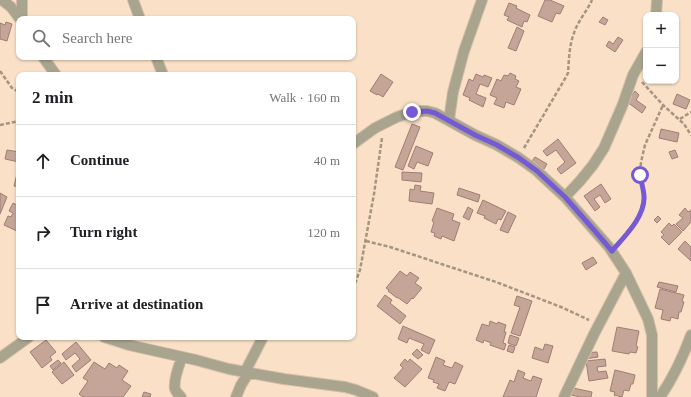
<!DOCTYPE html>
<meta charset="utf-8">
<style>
:root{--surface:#fff;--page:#f6f6f6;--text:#202124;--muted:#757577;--line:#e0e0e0}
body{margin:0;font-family:"Times New Roman",serif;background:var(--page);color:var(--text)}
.controls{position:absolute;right:12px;top:12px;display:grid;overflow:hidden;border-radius:8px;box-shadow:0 1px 3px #0004}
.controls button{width:36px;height:36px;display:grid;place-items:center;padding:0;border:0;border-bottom:1px solid var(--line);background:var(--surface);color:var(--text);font:20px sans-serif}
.stop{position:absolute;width:12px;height:12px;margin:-9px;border:3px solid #765ad5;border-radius:50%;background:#fff}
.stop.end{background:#765ad5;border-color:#fff;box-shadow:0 1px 4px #0008}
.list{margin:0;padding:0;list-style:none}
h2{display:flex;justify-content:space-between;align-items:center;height:52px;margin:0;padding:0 16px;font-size:17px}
h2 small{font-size:13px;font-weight:400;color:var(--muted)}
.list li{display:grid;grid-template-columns:26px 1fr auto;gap:12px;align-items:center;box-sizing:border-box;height:72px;padding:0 16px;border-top:1px solid var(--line)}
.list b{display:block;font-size:15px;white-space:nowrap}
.list em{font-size:13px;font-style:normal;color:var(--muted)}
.icon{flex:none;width:22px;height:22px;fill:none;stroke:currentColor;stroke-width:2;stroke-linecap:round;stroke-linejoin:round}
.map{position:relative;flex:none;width:691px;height:397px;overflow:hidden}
.search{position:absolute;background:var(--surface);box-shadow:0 1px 3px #0004;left:16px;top:16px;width:340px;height:44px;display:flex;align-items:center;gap:10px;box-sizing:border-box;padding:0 14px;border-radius:8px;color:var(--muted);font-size:15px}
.panel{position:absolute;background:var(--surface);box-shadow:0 1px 3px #0004;left:16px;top:72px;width:340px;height:268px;border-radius:8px}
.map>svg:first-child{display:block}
</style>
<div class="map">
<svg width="691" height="397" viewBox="0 0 691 397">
<rect width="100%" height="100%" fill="#f9e0c7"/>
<path fill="#c6a599" stroke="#9e7e73" d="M545,0h5l14,6 -4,8 -4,-1 -4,9 -14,-6z
M509,3l8,3 -1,2 14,7 -3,7 -3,-1 -2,6 -15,-7 2,-3 -5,-2z
M603,17l5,3 -3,5 -6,-3z
M6,22l6,2 -5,17 -7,-2v-16l5,2z
M517,27l7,4 -8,20 -8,-3z
M618,37l5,3 -8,12 -9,-6 3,-5 4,3z
M510,73l6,3 -1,3 4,2 -3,6 5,2 -7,16 -8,-3 -2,6 -10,-4 3,-6 -7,-3 7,-16 4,2 3,-6 4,1z
M381,74l12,8 -10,15 -5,-3 -1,1 -7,-4z
M476,74l7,3 1,-2 8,3 -4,9 -8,-3 -4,10 10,4 -3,9 -14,-7 1,-2 -7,-3 6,-16 4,2z
M635,91l4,4 -3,5 10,7 -4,6 -15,-11z
M677,94l13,6 -4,9 -13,-5z
M412,124l8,3 -17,43 -8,-3z
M661,129l18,4 -2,9 -18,-4z
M558,139l18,24 -15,11 -4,-5 8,-7 -9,-12 -9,6 -4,-5z
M416,146l17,7 -5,13 -11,-4 -3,7 -6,-3z
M7,150l12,2v10l-14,-3z
M675,150l3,7 -6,2 -3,-7z
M535,157l12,7 -3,5 -12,-8z
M19,166v21l-5,-1z
M402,172l20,1 -1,9 -19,-2z
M601,184l10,15 -6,4 -5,-8 -6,4 6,8 -5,4 -11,-15z
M415,185l6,1 -1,5 14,2 -2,11 -23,-3 1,-12 4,1z
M459,188l21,7 -2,7 -21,-7z
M0,193l7,4 -7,17z
M483,200l23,11 -5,9 -3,-1 -2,5 -12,-6 1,-2 -8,-3z
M13,203l6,3v26l-15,-7 4,-9 3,1 2,-4 -4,-2z
M468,207l5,3 -4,10 -6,-3z
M437,208l17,6 -2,6 8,3 -6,18 -12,-5 -1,3 -7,-3 1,-3 -4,-1 3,-10 -2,-1z
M685,208l3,4 3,-2v12l-8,9 -7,-7 7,-6 -4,-3z
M508,212l8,4 -8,17 -8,-3z
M658,216l3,3 -4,4 -3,-3z
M669,223l3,3 2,-2 8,8 -13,13 -8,-8 3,-2 -3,-3z
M685,241l6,6v14l-13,-12z
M593,257l4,6 -11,7 -4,-7z
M400,271l7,5 3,-4 9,6 -4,5 7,5 -9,11 -1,-1 -5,6 -10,-7v1l-9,-7 1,-1 -3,-2z
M659,282l19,4 -2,6 -19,-5z
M660,289l24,6 -2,6 2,1 -3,10h-2l-1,7 -7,-2 -1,4 -9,-2 2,-9 -8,-2z
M385,295l7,5 -2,3 16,13 -6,8 -23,-18z
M517,296l15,5 -12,35 -9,-3 9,-26 -6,-2z
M490,321l7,3 1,-2 8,3 -2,7h2l-3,11 3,1 -2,6 -14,-5 1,-2 -7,-3 -1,3 -7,-3 6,-16 7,2z
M403,326l32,14 -6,14 -8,-4 3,-6 -15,-6 -2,5 -9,-4z
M617,327l22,4 -3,15 2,1 -2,6 -6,-1 -1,2 -17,-3z
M510,335l9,3 -3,8 -8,-3z
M46,340l10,12 -6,5 2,3 -10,8 -12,-16z
M76,342l15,18 -15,12 -4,-6 8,-7 -5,-6 -9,7 -4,-6z
M545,344l8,2 -5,17 -16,-5 3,-11 8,3z
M509,345l6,2 -2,6 -6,-2z
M417,349l6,6 -5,4 -6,-5z
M597,352l1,5 -13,2 -1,-6z
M436,357l9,4 -2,4 9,3 3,-6 8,4 -8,18 -6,-2 -4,9 -8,-3 2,-4 -6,-2 1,-2 -6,-2z
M405,359l3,3 2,-3 12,10 -17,18 -11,-9 9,-10 -3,-3z
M605,359l1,7 -9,1 1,5 8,-1 2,7 -19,3 -3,-20z
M58,360l3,3 -8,7 -3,-4z
M64,362l10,13 -12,9 -10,-12z
M94,362l11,7 4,-6 8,5 2,-3 9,6 -6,9 9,6 -8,11h-40l-4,-3 9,-13 -5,-3z
M518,370l7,3 -2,5 8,3 2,-5 9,3 -6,18h-33l7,-17 4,2z
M615,370l20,5 -2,9h-2l-2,7 -5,-1 -2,7 -8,-2 1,-3 -5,-1z
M573,388l19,4 -1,5h-11l-9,-2z
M144,392l7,2 -1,3h-8z"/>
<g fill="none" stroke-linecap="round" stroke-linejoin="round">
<defs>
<path id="minor" d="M2,0l9,7 9,12
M22,0v19
M133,0l7,19
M656,15l1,-15
M43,57l13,18
M156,57l7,18
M449,120l4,-28 11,-41 18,-51
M353,144l22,-16 22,-11 15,-5 7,-1h8l8,2 40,22 22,10 22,13 18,13 28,26 29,33 15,17 17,26 22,46 4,16v62
M565,197l15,-16 13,-16 11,-17 19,-44 10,-29 13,-23
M104,337l25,8 67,15 33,9 55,10 61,8 11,3 17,7
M0,358l29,-21
M245,372l18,-35
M181,397c-2,-2 -5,-5 -6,-8 -2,-8 4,-24 7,-32
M236,397l5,-12 8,-13
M564,397l30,-63 32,-61
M660,397c13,-19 23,-40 31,-62"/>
</defs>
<use href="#minor" stroke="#d5bfa9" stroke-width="12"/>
<path stroke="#a69482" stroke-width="2.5" stroke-dasharray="4 2" stroke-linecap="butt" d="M0,71l12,17 7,4
M642,82l21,23 21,19 7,11
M680,119l11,-7
M0,125l19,-4
M524,148l42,-71 2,-4c1,-13 1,-27 6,-40 4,-12 13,-22 18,-33
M366,241l24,6 106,35 65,25 28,13
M619,242l20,-25 5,-19 -4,-23 1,-13 4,-17 18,-40
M353,289l7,-19 14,-76 8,-56"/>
<use href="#minor" stroke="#a9a48e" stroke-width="10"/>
</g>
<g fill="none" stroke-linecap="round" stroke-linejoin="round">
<path stroke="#765ad5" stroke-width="5" d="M412,112l15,-1 8,2 40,22 22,10 22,13 18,13 28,26 29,33 18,21c12,-14 33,-34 32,-54 0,-7 -3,-15 -4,-22"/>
</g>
</svg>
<div class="controls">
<button>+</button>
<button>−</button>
</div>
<div class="stop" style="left:640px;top:175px"></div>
<div class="stop end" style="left:412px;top:112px"></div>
<div class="search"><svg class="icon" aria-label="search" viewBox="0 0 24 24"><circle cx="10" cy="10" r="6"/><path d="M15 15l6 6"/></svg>Search here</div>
<section class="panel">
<h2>2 min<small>Walk · 160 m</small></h2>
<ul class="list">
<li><svg class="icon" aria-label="ahead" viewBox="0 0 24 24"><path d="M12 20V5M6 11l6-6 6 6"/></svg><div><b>Continue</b></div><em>40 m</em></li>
<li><svg class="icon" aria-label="right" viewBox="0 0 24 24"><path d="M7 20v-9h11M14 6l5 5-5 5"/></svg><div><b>Turn right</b></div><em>120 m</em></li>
<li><svg class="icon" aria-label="arrive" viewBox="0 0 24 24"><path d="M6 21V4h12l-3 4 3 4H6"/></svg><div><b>Arrive at destination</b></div></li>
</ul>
</section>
</div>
